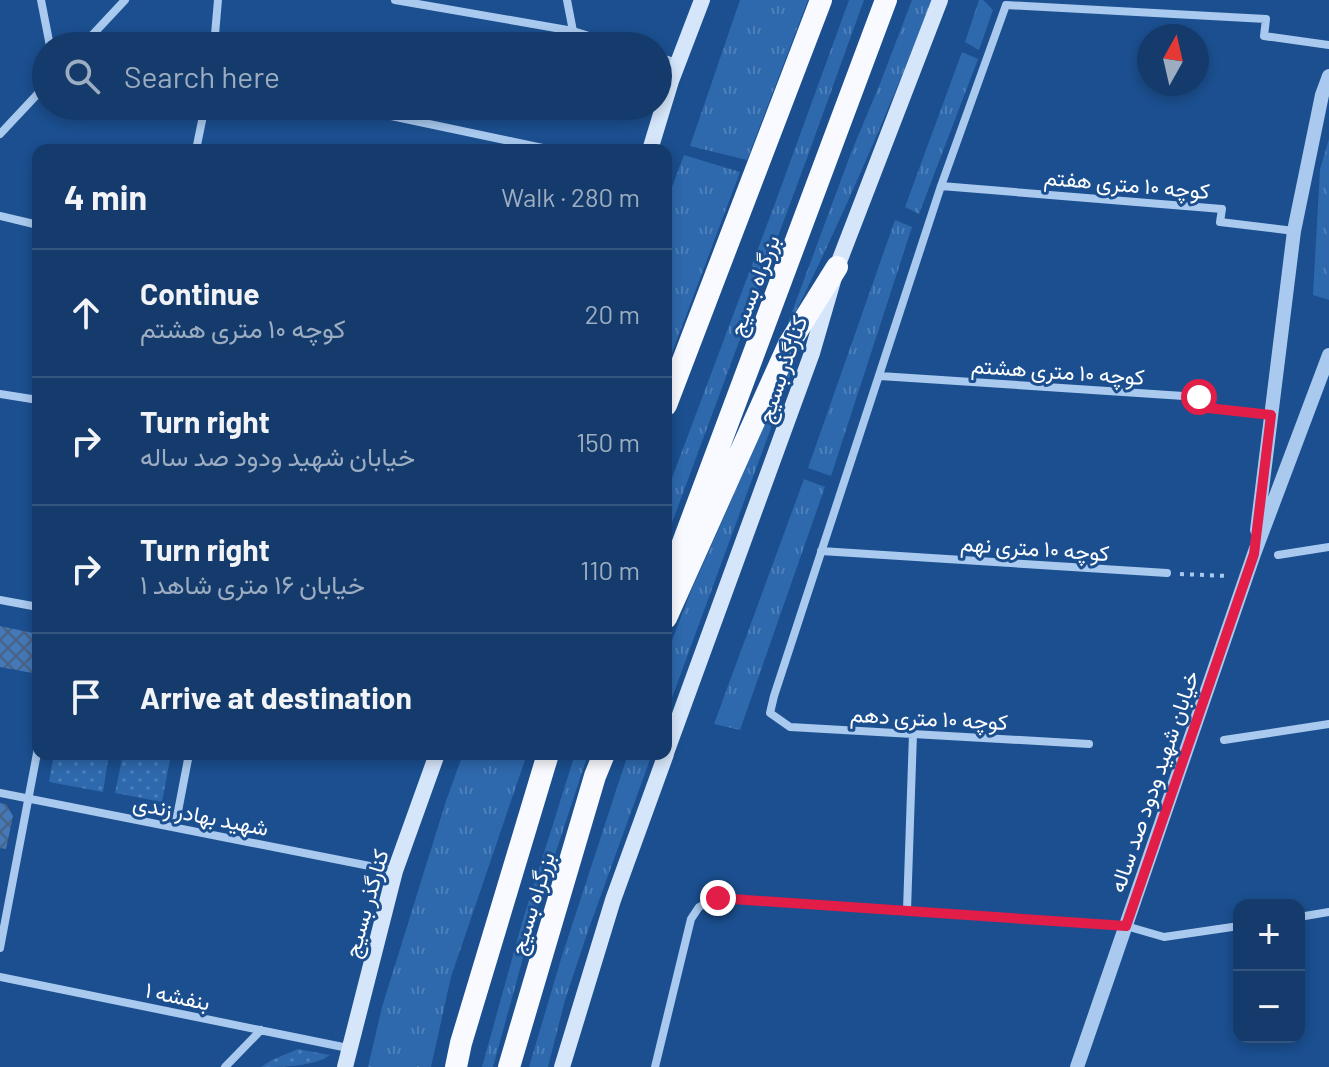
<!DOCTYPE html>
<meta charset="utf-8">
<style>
:root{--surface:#143b6b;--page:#1d4271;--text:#f1f3f6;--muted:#9dadc1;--line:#33557e}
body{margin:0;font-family:Barlow,Vazirmatn,sans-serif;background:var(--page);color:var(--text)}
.controls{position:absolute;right:24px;bottom:24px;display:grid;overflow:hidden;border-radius:16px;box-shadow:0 4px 12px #0003}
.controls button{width:72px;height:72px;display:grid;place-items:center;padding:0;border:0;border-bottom:2px solid var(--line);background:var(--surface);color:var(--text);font:40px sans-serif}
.compass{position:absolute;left:1137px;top:24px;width:72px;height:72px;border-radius:50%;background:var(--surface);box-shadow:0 4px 12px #0003;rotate:8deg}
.stop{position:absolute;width:24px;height:24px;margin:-18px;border:6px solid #e11d48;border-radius:50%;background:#fff}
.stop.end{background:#e11d48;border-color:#fff;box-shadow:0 2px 8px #0008}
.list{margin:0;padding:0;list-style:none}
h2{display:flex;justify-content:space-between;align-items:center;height:104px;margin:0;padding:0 32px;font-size:34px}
h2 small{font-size:26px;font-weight:400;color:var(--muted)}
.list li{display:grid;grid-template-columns:52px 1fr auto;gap:24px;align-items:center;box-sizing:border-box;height:128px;padding:0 32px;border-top:2px solid var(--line)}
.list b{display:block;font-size:30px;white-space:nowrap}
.list p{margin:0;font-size:26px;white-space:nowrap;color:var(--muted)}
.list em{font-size:26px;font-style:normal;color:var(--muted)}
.icon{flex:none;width:44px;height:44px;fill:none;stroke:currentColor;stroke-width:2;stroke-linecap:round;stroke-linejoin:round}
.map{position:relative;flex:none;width:1329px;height:1067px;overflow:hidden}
.search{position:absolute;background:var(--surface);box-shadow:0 4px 12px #0003;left:32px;top:32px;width:640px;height:88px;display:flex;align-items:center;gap:20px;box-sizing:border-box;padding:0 28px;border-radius:44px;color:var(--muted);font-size:30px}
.panel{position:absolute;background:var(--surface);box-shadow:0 4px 12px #0003;left:32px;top:144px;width:640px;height:616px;border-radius:16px}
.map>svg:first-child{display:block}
</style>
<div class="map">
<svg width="1329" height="1067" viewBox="0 0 1329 1067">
<defs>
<pattern id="grass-tufts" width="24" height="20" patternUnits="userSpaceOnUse" patternTransform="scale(2)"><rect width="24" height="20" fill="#2e69ad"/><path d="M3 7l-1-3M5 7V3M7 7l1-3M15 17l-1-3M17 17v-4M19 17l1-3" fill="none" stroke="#4d80b9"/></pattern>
<pattern id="park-dots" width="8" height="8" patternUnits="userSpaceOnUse" patternTransform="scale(2)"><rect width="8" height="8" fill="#2e69ad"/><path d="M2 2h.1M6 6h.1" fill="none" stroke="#4d80b9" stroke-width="1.8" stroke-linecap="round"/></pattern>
<pattern id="building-cross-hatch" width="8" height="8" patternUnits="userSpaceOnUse" patternTransform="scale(2)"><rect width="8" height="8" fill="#4478b7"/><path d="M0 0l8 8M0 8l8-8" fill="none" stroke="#486282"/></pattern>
</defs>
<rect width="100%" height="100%" fill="#1b4f8f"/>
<path fill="url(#grass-tufts)" d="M740,0h68l-61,160 -57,-14z
M849,0h15l-57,158 -141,381v-45l111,-296z
M912,0h20c-45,115 -94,229 -150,339l69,-186 30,-72z
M979,0h4l10,10 -14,40 -14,-8z
M962,52l16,7 -59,155 -14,-7z
M1329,139v161l-16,-5 7,-126z
M684,155l56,17 -74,197v-166z
M895,220l17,7 -81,249 -23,-8z
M807,330l-141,384v-58l25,-65z
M804,479l21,8 -85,243 -26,-6z
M463,754h64l-76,223 -20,90h-63l14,-60 64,-206z
M575,754h13l-56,171 -39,142h-11l40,-144z
M628,754h24l-64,177 -23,69 -17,67h-19l32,-108z"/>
<path fill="url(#park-dots)" d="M54,754h55l-6,38 -54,-10z
M123,754h48l-9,48 -47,-9z
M298,1049l32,6c-16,12 -49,12 -69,12l11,-7z"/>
<path fill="url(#building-cross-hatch)" d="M0,626l38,8v40l-38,-7z
M0,803l6,1 7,12 -7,33 -6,-1z"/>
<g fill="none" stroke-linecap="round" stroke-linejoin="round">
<path stroke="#a9c9ee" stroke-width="4" stroke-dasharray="4 6" stroke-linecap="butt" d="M1210,408l43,5
M1180,574l47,2"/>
<path stroke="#a9c9ee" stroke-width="8" d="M41,0l9,46
M395,0l178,31 48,15
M567,0l6,31
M1006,5l-65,181 -167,510 -4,17 20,14 299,17
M1006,5l260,14 -2,17 65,9
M82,46l43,-46
M214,46l4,-46
M658,57l20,6
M344,106l208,44
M0,134l46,-49
M196,150l9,-44
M941,186l281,23 -2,13 74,9
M0,216l38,9
M880,376l319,21
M0,394l38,6
M821,551l346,22
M1278,555l51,-8
M0,600l38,7
M1224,740l105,-16
M0,793l395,78
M175,827l14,-73
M907,910l6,-176
M1299,917l30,-5
M0,948l38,-200
M0,977l348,71
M225,1067l36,-37
M655,1067l36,-148 8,-12 19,-9 408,28 38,11 75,-11"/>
<path stroke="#a9c9ee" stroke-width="14" d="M1257,530l37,-299 28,-136 7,-19
M1077,1067l177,-513 75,-199"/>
<path stroke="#d6e6fa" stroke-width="16" d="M650,150l21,-69 31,-81
M666,753l146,-400 25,-86 103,-267
M345,1067l50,-196 42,-117
M562,1067l51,-167 53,-146"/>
<path stroke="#f8faff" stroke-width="22" d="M666,405l155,-405
M666,588l220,-588
M666,618l123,-274 48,-77
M456,1067l5,-24 87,-289
M509,1067l86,-291 9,-22"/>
</g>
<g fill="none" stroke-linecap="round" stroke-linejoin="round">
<path stroke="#e11d48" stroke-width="10" d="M718,898l408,28 128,-372 17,-139 -72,-8v-10"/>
</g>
<g text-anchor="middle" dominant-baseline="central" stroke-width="6" stroke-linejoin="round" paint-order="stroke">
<g font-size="22" fill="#fff" stroke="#1b4f8f">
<text transform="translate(1127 183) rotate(5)">کوچه ۱۰ متری هفتم</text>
<text transform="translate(753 285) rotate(-69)">بزرگراه بسیج</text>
<text transform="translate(781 369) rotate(-71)">کنارگذر بسیج</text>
<text transform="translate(1058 370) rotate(4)">کوچه ۱۰ متری هشتم</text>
<text transform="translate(1035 547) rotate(4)">کوچه ۱۰ متری نهم</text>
<text transform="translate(929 717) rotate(3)">کوچه ۱۰ متری دهم</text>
<text transform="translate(1153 781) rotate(-71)">خیابان شهید ودود صد ساله</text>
<text transform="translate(201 814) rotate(11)">شهید بهادر زندی</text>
<text transform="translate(365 903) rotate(-74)">کنارگذر بسیج</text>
<text transform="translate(531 903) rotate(-73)">بزرگراه بسیج</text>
<text transform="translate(178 995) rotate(12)">بنفشه ۱</text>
</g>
</g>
</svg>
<div class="controls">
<button>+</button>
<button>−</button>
</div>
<svg class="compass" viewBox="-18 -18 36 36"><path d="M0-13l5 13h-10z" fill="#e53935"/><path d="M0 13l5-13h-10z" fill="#9dadc1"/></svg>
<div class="stop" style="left:1199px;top:397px"></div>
<div class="stop end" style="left:718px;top:898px"></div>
<div class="search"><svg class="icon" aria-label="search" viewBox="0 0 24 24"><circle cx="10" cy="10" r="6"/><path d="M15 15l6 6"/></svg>Search here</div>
<section class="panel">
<h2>4 min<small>Walk · 280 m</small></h2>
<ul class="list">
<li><svg class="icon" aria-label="ahead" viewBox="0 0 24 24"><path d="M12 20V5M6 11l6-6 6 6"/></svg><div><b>Continue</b><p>کوچه ۱۰ متری هشتم</p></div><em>20 m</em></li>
<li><svg class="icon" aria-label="right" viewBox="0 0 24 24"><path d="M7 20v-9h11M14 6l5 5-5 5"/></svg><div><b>Turn right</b><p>خیابان شهید ودود صد ساله</p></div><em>150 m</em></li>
<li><svg class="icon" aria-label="right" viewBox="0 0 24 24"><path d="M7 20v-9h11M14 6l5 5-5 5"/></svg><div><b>Turn right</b><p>خیابان ۱۶ متری شاهد ۱</p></div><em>110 m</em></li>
<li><svg class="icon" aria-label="arrive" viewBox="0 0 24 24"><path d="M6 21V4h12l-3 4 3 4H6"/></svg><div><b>Arrive at destination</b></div></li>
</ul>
</section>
</div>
